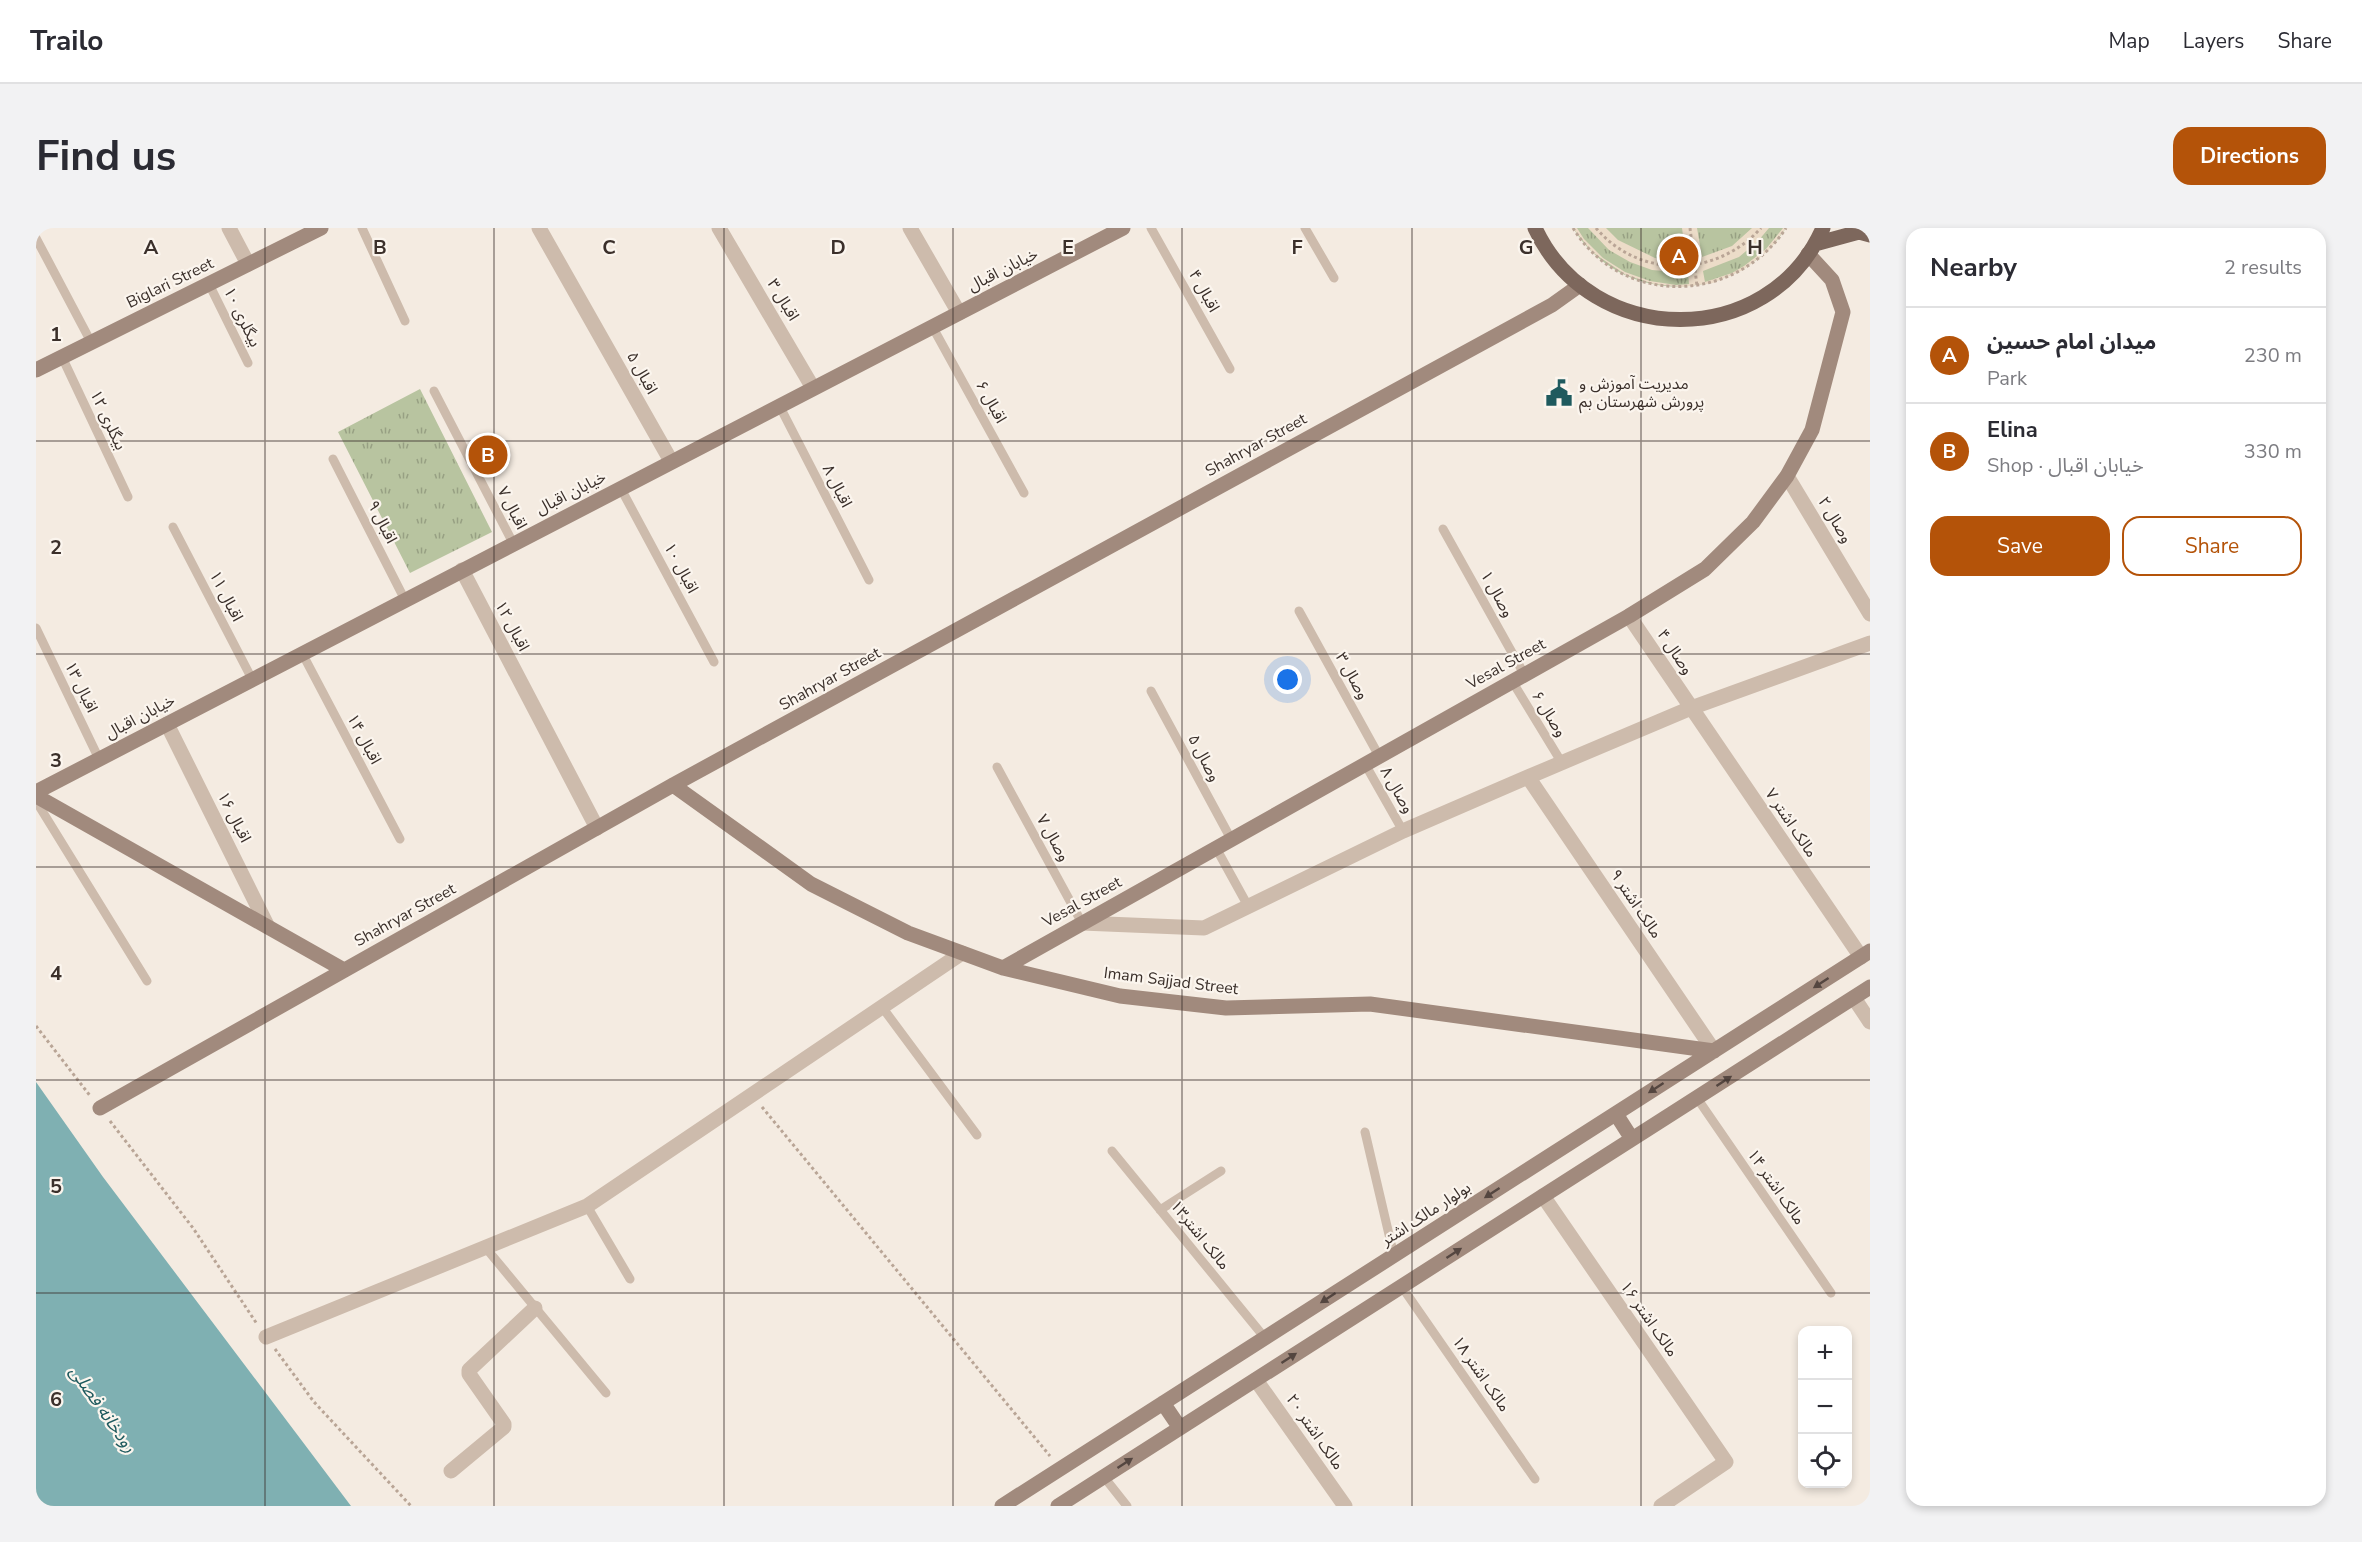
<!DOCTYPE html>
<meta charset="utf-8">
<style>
:root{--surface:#fff;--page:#f2f2f3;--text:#2b2b33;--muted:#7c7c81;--line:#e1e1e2;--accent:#b45309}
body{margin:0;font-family:"Nunito Sans","Noto Sans Arabic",sans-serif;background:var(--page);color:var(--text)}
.controls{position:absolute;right:18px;bottom:18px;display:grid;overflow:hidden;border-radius:12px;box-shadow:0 3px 9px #0003}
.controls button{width:54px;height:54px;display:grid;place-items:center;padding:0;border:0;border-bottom:2px solid var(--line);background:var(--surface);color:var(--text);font:30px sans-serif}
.you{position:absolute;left:1252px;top:452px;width:21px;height:21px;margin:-15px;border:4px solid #fff;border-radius:50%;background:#1a73e8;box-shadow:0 0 0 9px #1a73e833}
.badge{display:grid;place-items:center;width:39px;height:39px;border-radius:50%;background:var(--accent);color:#fff;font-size:20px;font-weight:700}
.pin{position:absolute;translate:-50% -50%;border:3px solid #fff;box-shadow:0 2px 6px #0006}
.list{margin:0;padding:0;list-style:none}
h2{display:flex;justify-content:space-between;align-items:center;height:78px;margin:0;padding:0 24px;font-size:26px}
h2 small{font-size:20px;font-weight:400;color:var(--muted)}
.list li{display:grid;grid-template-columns:39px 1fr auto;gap:18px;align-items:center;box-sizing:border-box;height:96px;padding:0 24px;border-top:2px solid var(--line)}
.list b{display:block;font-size:22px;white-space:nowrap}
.list p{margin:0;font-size:20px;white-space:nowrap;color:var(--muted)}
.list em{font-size:20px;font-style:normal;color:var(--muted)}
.actions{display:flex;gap:12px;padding:18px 24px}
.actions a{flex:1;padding:14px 0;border:2px solid var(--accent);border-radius:18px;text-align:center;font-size:21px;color:var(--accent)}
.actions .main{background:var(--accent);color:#fff}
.icon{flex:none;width:33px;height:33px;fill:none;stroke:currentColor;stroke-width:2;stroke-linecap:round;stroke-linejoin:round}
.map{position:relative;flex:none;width:1834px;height:1278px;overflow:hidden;border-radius:18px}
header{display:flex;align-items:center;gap:36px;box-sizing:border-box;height:84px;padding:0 30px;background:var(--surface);border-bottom:2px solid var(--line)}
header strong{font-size:28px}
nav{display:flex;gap:33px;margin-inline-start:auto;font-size:21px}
.intro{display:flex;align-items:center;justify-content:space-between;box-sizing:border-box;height:144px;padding:0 36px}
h1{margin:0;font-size:42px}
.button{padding:15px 27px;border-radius:18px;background:var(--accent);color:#fff;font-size:21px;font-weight:700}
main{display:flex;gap:36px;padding:0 36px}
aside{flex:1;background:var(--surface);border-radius:18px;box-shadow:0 3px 9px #0003}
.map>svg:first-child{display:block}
</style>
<header>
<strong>Trailo</strong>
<nav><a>Map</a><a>Layers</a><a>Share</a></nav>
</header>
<div class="intro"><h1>Find us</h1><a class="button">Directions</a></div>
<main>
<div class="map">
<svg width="1834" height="1278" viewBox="0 0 1834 1278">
<defs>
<pattern id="park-tufts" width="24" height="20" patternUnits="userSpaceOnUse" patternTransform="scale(1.5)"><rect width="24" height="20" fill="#b8c4a0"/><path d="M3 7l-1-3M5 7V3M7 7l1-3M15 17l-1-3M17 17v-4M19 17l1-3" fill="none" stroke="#97a083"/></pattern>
</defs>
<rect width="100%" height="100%" fill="#f4ebe1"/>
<path fill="url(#park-tufts)" d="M1537,0h213c-50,76 -164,80 -213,0z
M384,161l72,143 -82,41 -72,-141z"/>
<path fill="#ecdcc8" d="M1537,0h4l7,11 19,19 22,14 25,9 26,4 13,-1 -1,-11 -36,-3 -22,-8 -21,-12 -21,-22h18l12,12 37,18 11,2 20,-1 -4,-31h15l5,29 30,-11 20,-18h17l-11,13 -19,16 -36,14 2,11 27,-9 12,-7 22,-17 17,-21h3l-17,22 -26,20 -30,13 -30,4 -29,-3 -28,-9 -34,-23z"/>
<path fill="#7fb0b2" d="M0,854l67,95 248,329h-315z"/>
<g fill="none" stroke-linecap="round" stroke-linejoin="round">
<path stroke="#b9a596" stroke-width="3" stroke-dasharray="3 3" stroke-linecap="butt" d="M1537,0c49,80 163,76 213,0
M1560,0c44,52 121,49 165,0
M1654,0l7,58
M0,798l55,71
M726,879l288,349
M74,893l83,107 64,96
M239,1121l39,53 97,104"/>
<path stroke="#cdbbac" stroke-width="9" d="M326,0l43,93
M1115,0l79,141
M1269,0l29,50
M0,10l55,104
M173,56l39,79
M896,98l92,167
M26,129l66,140
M398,163l79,152
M743,177l90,175
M297,231l72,141
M584,259l94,175
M137,299l79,152
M1407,301l81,145
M1263,383l80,145
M0,400l63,131
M266,425l98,186
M1476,453l50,82
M1115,463l80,148
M1329,536l38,67
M961,539l85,156
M0,573l111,180
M1180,620l32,58
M846,779l95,128
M1661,870l134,195
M1329,904l29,124
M1076,923l153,187
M551,978l43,73
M1124,982l61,-39
M449,1019l121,146
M1366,1059l133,192
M1068,1249l23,29"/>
<path stroke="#cdbbac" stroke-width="15" d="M193,0l19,36
M503,0l132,233
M683,0l94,160
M874,0l49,85
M1751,248l83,138
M426,342l135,258
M1593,388l232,341
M131,496l101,203
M1492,549l186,274
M1046,695l122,5 199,-97 125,-54 163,-69 179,-65
M1818,770l16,24
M1507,968l183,266 -65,44
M230,1109l321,-131 375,-253
M1220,1152l89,126
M415,1243l53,-44v-3l-35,-50v-4l66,-62"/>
<path stroke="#a18a7d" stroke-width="15" d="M0,142l285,-142
M637,557l138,99 97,49 95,35 117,28 106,12 144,-4 344,47
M0,564l1087,-564
M0,568l308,174
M967,740l626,-352 76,-47 48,-47 34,-46 25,-46 31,-118 -11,-32 -24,-26
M64,880l573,-323 879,-480 28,-20
M1580,886l16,25
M1127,1175l17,25
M966,1278l868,-555
M1022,1278l812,-519"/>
<path stroke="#7d675c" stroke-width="15" d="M1499,0c56,121 234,123 288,0
M1779,16l44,-12 11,3"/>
</g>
<defs><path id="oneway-solid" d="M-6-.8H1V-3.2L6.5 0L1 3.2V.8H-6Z" transform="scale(1.5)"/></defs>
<g fill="#544640">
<use href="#oneway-solid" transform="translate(1785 755) rotate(147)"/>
<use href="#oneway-solid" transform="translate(1688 853) rotate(-33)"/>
<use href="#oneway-solid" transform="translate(1620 860) rotate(147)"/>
<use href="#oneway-solid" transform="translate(1456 965) rotate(147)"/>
<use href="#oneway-solid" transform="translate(1418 1025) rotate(-33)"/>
<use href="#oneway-solid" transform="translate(1292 1070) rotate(147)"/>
<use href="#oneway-solid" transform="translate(1253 1130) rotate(-33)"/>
<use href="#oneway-solid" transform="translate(1089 1235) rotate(-33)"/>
</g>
<path fill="none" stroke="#3b302b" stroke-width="1.5" stroke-opacity="0.55" d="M229,0v1278M458,0v1278M688,0v1278M917,0v1278M1146,0v1278M1376,0v1278M1605,0v1278M0,213h1834M0,426h1834M0,639h1834M0,852h1834M0,1065h1834"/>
<defs>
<symbol id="civic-bare" viewBox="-9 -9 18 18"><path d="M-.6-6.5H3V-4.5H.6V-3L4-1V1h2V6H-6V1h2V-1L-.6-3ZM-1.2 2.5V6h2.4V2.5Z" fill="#1f5a5e" stroke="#fbf5ee" stroke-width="2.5" paint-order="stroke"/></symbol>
</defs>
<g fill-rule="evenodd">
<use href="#civic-bare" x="1504" y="146" width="38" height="38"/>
</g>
<g text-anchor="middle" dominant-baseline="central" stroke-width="4.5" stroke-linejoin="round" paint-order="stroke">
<g font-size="16" fill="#3b302b" stroke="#fbf5ee">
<text transform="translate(967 42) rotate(-27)">خیابان اقبال</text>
<text transform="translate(134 55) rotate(-26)">Biglari Street</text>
<text transform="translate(1168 63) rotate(61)">اقبال ۴</text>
<text transform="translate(747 72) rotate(59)">اقبال ۳</text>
<text transform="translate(206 89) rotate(64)">بیگلری ۱۰</text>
<text transform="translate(606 145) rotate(61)">اقبال ۵</text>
<text transform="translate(955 174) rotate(61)">اقبال ۶</text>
<text transform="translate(72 192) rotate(65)">بیگلری ۱۲</text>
<text transform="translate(1220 217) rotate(-29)">Shahryar Street</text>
<text transform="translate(801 258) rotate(63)">اقبال ۸</text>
<text transform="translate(535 265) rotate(-27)">خیابان اقبال</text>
<text transform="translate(476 280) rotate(63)">اقبال ۷</text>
<text transform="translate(1799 292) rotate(59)">وصال ۲</text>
<text transform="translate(346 294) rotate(63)">اقبال ۹</text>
<text transform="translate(645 340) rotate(62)">اقبال ۱۰</text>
<text transform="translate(1461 366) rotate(61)">وصال ۱</text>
<text transform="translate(190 368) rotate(63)">اقبال ۱۱</text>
<text transform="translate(476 398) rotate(62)">اقبال ۱۲</text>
<text transform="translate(1639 424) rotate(56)">وصال ۴</text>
<text transform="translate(1470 436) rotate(-29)">Vesal Street</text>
<text transform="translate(1316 448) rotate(61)">وصال ۳</text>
<text transform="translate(794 451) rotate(-29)">Shahryar Street</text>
<text transform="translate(45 459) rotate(64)">اقبال ۱۳</text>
<text transform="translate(1513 486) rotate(58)">وصال ۶</text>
<text transform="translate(104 489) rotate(-28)">خیابان اقبال</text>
<text transform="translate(328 511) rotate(62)">اقبال ۱۴</text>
<text transform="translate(1168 530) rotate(62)">وصال ۵</text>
<text transform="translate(1361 562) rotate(60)">وصال ۸</text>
<text transform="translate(198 589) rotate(63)">اقبال ۱۶</text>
<text transform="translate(1755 595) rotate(56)">مالک اشتر ۷</text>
<text transform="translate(1017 610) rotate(61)">وصال ۷</text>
<text transform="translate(1046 674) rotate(-29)">Vesal Street</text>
<text transform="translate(1600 676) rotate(56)">مالک اشتر ۹</text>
<text transform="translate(369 687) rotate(-29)">Shahryar Street</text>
<text transform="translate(1135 753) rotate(7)">Imam Sajjad Street</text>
<text transform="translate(1740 959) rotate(55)">مالک اشتر ۱۴</text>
<text transform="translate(1390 986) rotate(-33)">بولوار مالک اشتر</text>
<text transform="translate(1164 1007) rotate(51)">مالک اشتر۱۳</text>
<text transform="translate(1613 1091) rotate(55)">مالک اشتر ۱۶</text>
<text transform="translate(1445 1146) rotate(55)">مالک اشتر ۱۸</text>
<text transform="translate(1279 1204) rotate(55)">مالک اشتر ۲۰</text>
</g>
<g font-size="16" fill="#3b302b" stroke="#fbf5ee" text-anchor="start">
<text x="1543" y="156">مدیریت آموزش و<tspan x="1543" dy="18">پرورش شهرستان بم</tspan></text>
</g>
<g font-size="18" font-style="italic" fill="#1f5a5e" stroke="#fbf5ee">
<text transform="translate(67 1181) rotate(55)">رودخانه فصلی</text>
</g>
</g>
<g font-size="20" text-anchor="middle" font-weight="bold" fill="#3b302b" stroke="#fbf5ee" stroke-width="4.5" stroke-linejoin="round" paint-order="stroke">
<text x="115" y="26">A</text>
<text x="344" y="26">B</text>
<text x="573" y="26">C</text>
<text x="802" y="26">D</text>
<text x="1032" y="26">E</text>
<text x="1261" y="26">F</text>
<text x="1490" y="26">G</text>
<text x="1719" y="26">H</text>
<text x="20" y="113">1</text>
<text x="20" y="326">2</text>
<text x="20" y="539">3</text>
<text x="20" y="752">4</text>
<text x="20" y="965">5</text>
<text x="20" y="1178">6</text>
</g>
</svg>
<div class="controls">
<button>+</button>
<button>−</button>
<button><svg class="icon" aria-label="locate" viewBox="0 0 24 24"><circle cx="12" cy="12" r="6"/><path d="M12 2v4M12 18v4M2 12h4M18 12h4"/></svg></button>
</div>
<div class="you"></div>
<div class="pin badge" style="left:1643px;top:28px">A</div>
<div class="pin badge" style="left:452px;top:227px">B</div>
</div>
<aside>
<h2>Nearby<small>2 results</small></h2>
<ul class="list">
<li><span class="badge">A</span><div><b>میدان امام حسین</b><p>Park</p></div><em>230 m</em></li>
<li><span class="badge">B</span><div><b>Elina</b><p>Shop · خیابان اقبال</p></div><em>330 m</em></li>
</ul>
<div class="actions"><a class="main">Save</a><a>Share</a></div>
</aside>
</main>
